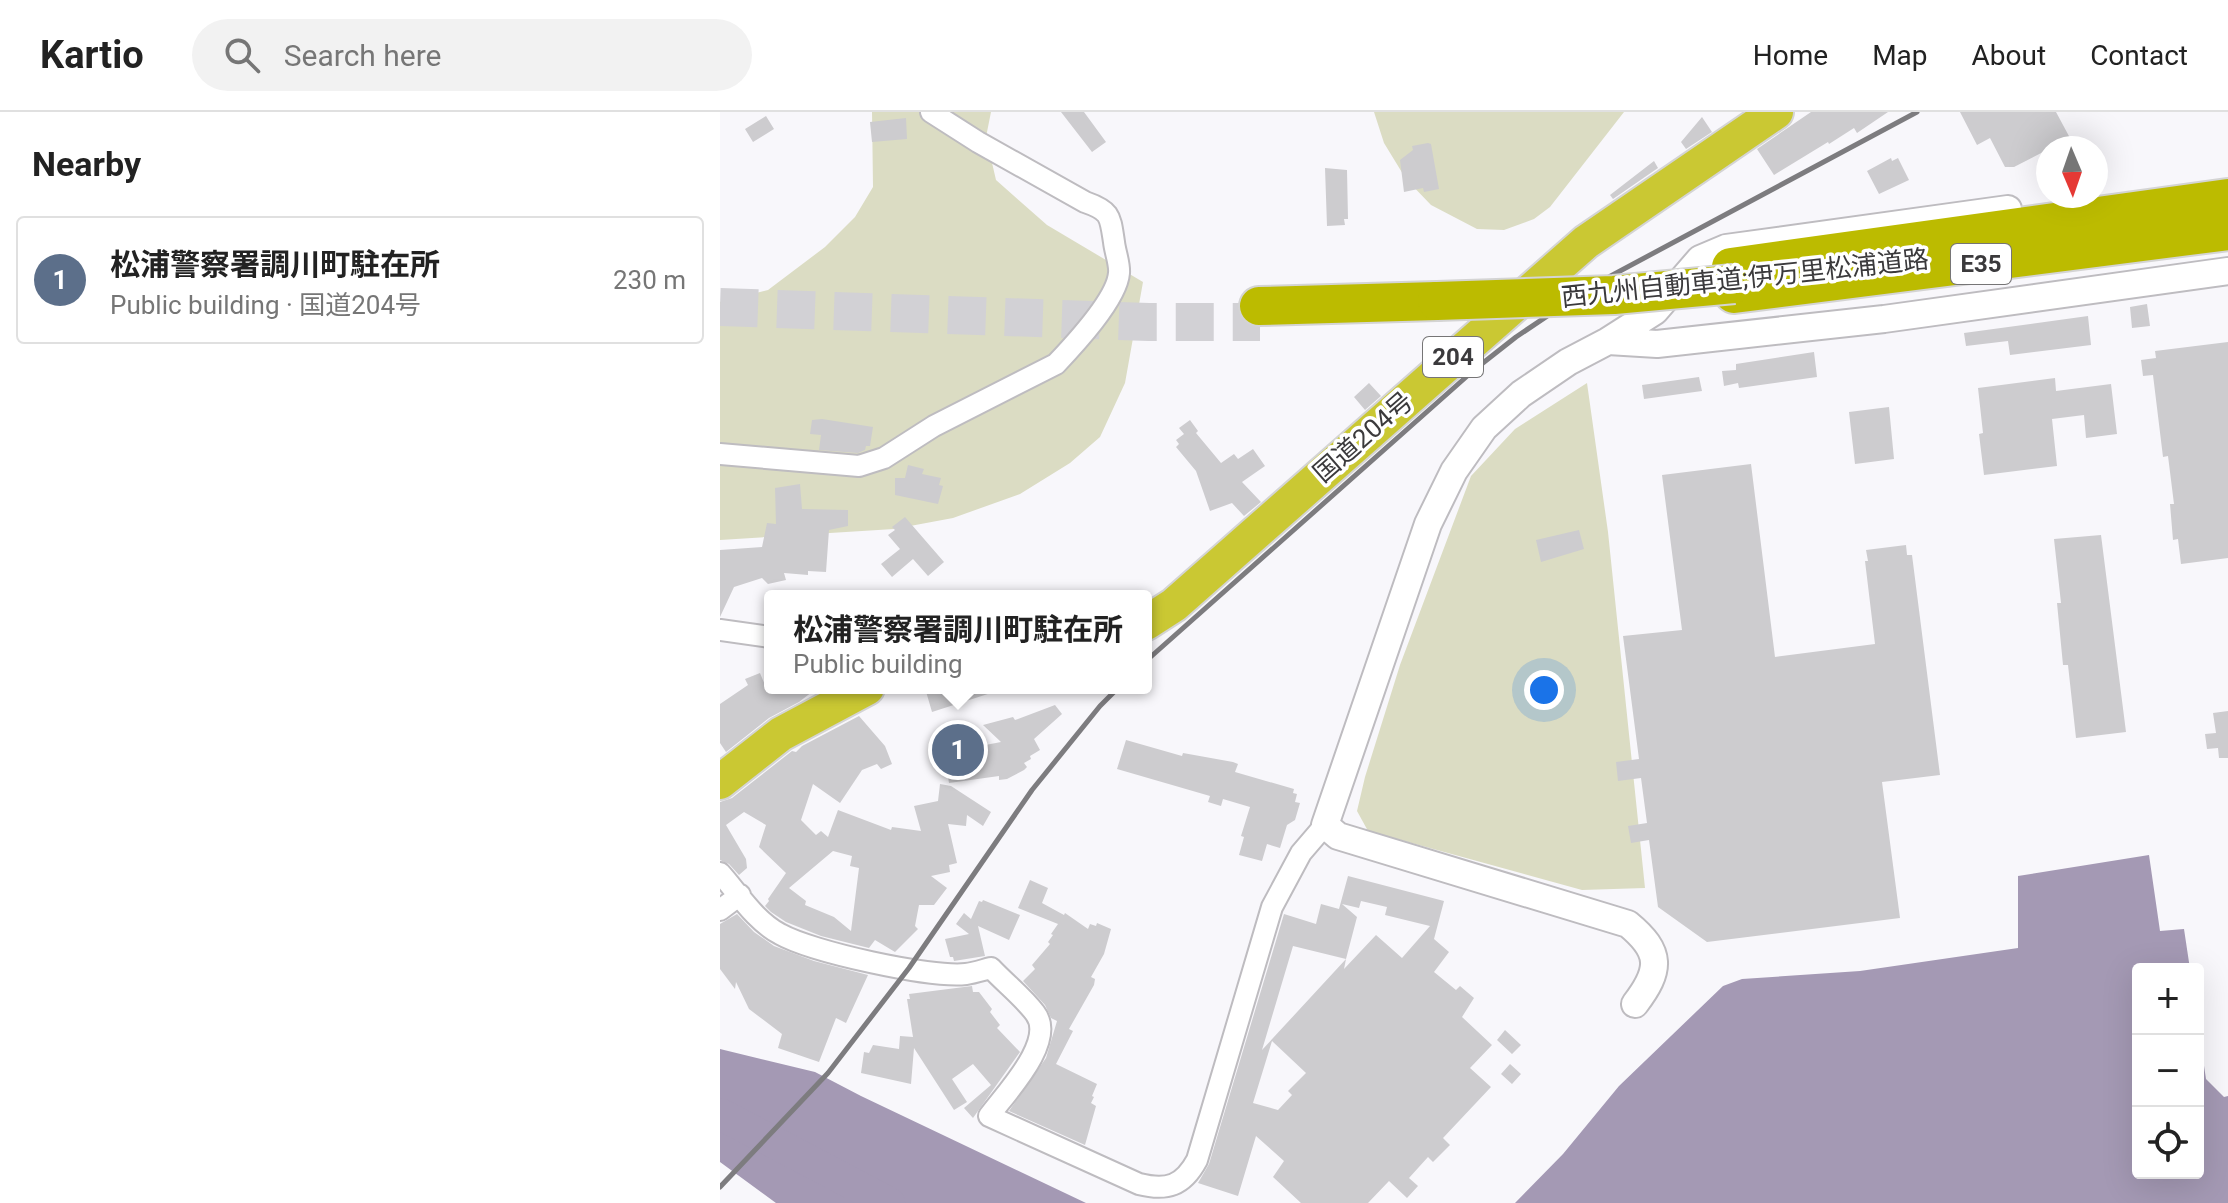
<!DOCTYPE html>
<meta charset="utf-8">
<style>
:root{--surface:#fff;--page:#f2f2f2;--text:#222;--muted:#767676;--line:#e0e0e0;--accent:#1a73e8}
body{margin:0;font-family:Roboto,"Noto Sans JP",sans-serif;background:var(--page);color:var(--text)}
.controls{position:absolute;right:24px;bottom:24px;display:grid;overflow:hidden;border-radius:8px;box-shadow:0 8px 32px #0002}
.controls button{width:72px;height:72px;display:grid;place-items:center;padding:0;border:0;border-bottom:2px solid var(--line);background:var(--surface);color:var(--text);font:40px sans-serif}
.compass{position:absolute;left:1316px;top:24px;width:72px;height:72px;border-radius:50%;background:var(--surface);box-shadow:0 8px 32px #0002;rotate:178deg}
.you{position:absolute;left:824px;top:578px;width:28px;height:28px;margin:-20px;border:6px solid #fff;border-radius:50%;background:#1a73e8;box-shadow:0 0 0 12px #1a73e833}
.badge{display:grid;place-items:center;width:52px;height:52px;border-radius:50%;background:var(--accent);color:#fff;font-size:26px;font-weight:700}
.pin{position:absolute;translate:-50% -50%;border:4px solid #fff;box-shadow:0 2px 8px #0006}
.popup{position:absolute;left:44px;top:478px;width:388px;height:104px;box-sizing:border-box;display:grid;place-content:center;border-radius:8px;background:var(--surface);filter:drop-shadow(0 2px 6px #0005);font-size:26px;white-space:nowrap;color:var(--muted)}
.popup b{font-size:30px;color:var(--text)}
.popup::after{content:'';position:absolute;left:50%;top:100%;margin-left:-16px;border:16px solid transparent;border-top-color:var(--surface)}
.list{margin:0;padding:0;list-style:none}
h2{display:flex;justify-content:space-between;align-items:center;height:104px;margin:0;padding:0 32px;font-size:34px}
h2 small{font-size:26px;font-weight:400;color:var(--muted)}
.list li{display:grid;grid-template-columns:52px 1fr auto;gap:24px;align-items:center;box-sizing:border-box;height:128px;margin:0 16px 16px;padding:0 16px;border:2px solid var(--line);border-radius:8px}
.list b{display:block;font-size:30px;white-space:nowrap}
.list p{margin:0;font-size:26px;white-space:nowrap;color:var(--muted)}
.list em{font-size:26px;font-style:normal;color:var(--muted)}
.icon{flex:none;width:44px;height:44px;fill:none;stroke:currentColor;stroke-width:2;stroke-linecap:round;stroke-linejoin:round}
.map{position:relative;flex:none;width:1508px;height:1091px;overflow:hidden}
header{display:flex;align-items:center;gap:48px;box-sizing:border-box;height:112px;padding:0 40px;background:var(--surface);border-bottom:2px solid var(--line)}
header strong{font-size:38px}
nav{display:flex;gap:44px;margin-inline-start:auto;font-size:28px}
.search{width:560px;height:72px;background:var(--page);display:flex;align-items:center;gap:20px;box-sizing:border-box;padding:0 28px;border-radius:44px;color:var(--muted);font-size:30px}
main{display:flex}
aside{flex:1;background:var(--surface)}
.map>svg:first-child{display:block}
</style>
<header>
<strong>Kartio</strong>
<div class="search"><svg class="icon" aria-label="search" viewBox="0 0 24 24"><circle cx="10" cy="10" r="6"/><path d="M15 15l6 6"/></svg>Search here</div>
<nav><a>Home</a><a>Map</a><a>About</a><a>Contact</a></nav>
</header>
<main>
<aside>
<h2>Nearby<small></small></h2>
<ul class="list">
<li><span class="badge" style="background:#5c6f8a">1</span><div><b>松浦警察署調川町駐在所</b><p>Public building · 国道204号</p></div><em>230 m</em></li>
</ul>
</aside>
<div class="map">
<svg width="1508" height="1091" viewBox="0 0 1508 1091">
<rect width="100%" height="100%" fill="#f8f7fb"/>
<path fill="#dbdcc3" d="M152,0h119l-5,25 10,43 51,45 96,57 -18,101 -25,54 -30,26 -50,31 -67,24 -59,11 -174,11v-238l48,-12 57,-43 30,-30 18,-30z
M654,0h250l-74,95 -16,12 -30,11 -27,-1 -46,-24 -25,-26 -22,-36z
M867,271l21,149 37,356 -63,2 -214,-59 -11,-20 8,-34 35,-112 71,-189 44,-47z"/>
<path fill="#a499b4" d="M1429,743l11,76 24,-2 6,40h-52v204h60v-147l8,53 18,18 4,-1v107h-713l48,-49 56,-68 104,-100 19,-7 118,-8 158,-23v-72z
M0,937l95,23 46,24 225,107h-310l-56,-41z"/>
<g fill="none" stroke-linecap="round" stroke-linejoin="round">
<path stroke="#a499b4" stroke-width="32" d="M0,1002l169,89"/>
</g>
<path fill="#cdcccf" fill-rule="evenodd" d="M341,0h23l22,30 -14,10z
M1091,0h77l-31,21 -3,-5 -25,16 -1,-2 -54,33 -17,-26z
M1240,0h96l14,26 -56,29h-9l-15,-29 -13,7z
M46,4l8,13 -21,13 -8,-13z
M982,5l10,15 -26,17 -5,-7z
M186,6l1,21 -35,3 -2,-20z
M708,31l3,1 8,45 -15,3 -1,-4 -19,4 -4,-32 13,-10 -1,-4z
M1171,46l1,3 6,-3 11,22 -30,14 -12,-23z
M934,49l4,7 -45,31 -3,-4z
M605,56l22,2 1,49h-4l1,6 -18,1z
M1427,192l3,22 -18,2 -2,-21z
M1368,204l3,29 -81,10 -2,-14 -42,5 -2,-13z
M1508,230v216l-47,6 -3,-25 -5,1 -3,-36h4l-6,-48 -5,1 -10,-82 -10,1 -2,-16 15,-2 -1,-7z
M1094,240l3,25 -78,11 -1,-5 -14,3 -2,-15 14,-1v-6z
M979,265l3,14 -58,8 -2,-14z
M1335,266l1,13 55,-7 6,50 -31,4 -2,-23 -32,4 5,47 -73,9 -5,-41 4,-1 -5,-45z
M649,271l12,13 -16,14 -11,-13z
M1169,295l5,52 -39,5 -6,-52z
M102,307l51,8 -3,19h-4l-1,4 -7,3 -39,-3 2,-15 -11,-1 2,-14z
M470,308l8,11 -2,2 25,30 13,-9 4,5 15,-10 12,17 -23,16 19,20 -17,14 -12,-13 -22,8 -14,-40 -20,-24 3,-3 -3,-4 8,-6 -5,-6z
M1031,352l24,193 100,-13 -10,-83h3l-2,-11 40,-5 1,10h5l28,220 -58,7 18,136 -193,24 -49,-35 -9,-67 -18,3 -3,-17 19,-3 -6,-45 -23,3 -2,-19 23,-3 -16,-123 59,-6 -20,-155z
M188,353l16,4 -2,5 19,4 -2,7 4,1 -5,18 -43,-9v-17h10z
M80,372l2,25 46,1v16l-19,4 -3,42 -18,-1v4l-24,-2 2,7 -18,4 -6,-6 -28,9 -14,30v-67l42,-3 5,-24 9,1 -1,-36z
M185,405l39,45 -16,14 -15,-17 -21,18 -11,-13 19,-15 -12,-14 7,-5 -3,-3z
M859,418l5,19 -43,13 -5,-22z
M1381,423l25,197 -50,6 -8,-73h-5l-6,-62h4l-7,-64z
M40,561l7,17 50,-2 -18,14 -30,16 -43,34 -6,-9v-39l28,-19 -3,-6z
M205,576h69v4l-62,20z
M335,593l7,9 -28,25 6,11 -10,6 1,3 -7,4 3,4 -3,3 -17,9 -8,1v-4l-50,7 -4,-25 26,-4 -1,-6 31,-6 -18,-17 30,-8 2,3z
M1508,599v47h-9l-1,-10 -11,1 -2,-15 11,-1 -3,-20z
M139,604l26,30 7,18 -11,5 -4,-5 -15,6 -22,33 -27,-19 -12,36 15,15 5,-4 7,6 10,-27 53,20 1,-3 29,4 -7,-25 24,-5 2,-17 11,2 40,26 -8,14 -16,-11 -1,11 -18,-2 9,39 -8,2 1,7 -19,4 16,12 -13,17h-15l-4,21 3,3 -23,23 -20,-12 -6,8 -48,-12 -35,-14 -15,-10 -6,-6 4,-5 -1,-2 18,-26 -27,-26 7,-22 -22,-13 -18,13 20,34 1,9 -8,7 -10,-11 -9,-4v-58l12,-4 60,-47 4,1 6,-6zM113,739l19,5 -2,10 9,2 -8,63 -17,-14 -29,-12 1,-4 -17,-13z
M406,628l56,16 1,-3 50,9 5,2 -3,8 59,17 -1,4 4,1 -2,8 5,1 -5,17 -8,5 -7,23 -13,-4 -5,17 -23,-6 5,-18 -3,-1 9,-29 -27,-8 -2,7 -13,-4 2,-6 -93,-27z
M628,764l96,25 -10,38 15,13 -15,20 22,18 4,-4 14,12 -12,19 30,28 -22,23 21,19 -48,51 7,7 -17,17 -5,-5 -19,21 9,8 -11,12 -18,-17 -21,22h-67l-28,-26 11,-16 -28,-25 -18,60 -40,-13 11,-19 75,-250 32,10 5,-20 18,5zM641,789l26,6 -2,8 45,11 -28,32 -26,-23 -32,34 2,-10 -84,91 31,-104 53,13 11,-42 -15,-13 17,4zM552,929l34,32 -18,18 4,4 -14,15 -25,-7z
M310,768l18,8 -6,15 22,12 1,-2 23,16 2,-5 6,2 1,-3 14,6 -7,25 -13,23 4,2 -1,6 -25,44 4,2 -17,33 41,20 -5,12 2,1 -3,6 5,3 -11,39 -76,-34 37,-53 11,-37 -6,-3 -6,-13 -22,-24 12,-12 -3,-4 18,-21 -2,-2 5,-7 -2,-1 7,-10 -40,-16z
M263,788l37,15 -11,25 -31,-14 7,30 -31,5 -1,-4h-3l-5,-18 24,-5 -13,-10 8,-11 7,6 8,-18 3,1z
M17,802l17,18 20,14 40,15 54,14 -22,48 -10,-5 -17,44 -41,-14 4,-14 -33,-25 -13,-27 -1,7 -15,-20v-45z
M252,874l1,6h6l13,17 -2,3 10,13 -3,3 23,24 -47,66 -9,-10 27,-23 -18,-21 -21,15 15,23 -13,8 -40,-62 -3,36 -50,-11 3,-21 5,1 4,-8 26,4 1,-13 13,1 -6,-38h3l-1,-5z
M785,918l16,15 -9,9 -15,-14z
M790,952l11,10 -9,10 -11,-10z"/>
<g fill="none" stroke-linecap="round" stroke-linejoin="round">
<path stroke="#d2d1d5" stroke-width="38" stroke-dasharray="38 19" stroke-linecap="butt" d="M0,195l429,15h111"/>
<defs>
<path id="minor" d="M0,342l139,12 25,-8 50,-32 122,-62c18,-19 61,-65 63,-91 1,-9 -4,-21 -5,-31 -4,-26 -3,-31 -29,-40l-107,-60 -47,-30
M0,518l50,7
M0,761c18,20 35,48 60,61 32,18 150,44 186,40 8,-1 17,-4 25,-6 14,15 32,29 44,45 22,28 -30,81 -46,103l150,68c28,7 44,2 58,-24l75,-253 29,-54 24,-28
M0,798l20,-15"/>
<path id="tertiary" d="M888,229l49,3 227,-25 344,-48
M915,892c26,-34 27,-52 -7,-80l-290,-88 -13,-11 103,-301 26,-53 30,-43 37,-34 47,-32 40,-21 47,-30 45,-52 26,-11 282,-39"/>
<path id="trunk" d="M426,511l28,-18 412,-363 190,-130
M0,670l61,-48 86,-46"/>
<path id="motorway" d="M1011,155l497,-69
M1014,182l494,-63
M539,194l178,-5"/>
</defs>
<use href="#minor" stroke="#bebcc0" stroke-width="24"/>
<use href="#tertiary" stroke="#bebcc0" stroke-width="30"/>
<use href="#trunk" stroke="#d4d4d4" stroke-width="38"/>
<use href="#motorway" stroke="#d4d4d4" stroke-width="42"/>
<use href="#minor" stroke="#fff" stroke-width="20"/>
<use href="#tertiary" stroke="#fff" stroke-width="26"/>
<use href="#trunk" stroke="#cac833" stroke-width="34"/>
<use href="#motorway" stroke="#bcbb00" stroke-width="38"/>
<path stroke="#7d7c7f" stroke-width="5" d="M426,549l328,-291 42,-33 76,-51 325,-174
M0,1075l108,-114 81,-105 123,-178 68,-84 18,-18"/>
<defs>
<path id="motorway-bridge" d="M717,189l177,-6 120,-11"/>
</defs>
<use href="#motorway-bridge" stroke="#d4d4d4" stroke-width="42" stroke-linecap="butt"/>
<use href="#motorway-bridge" stroke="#bcbb00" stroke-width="38"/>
</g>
<g text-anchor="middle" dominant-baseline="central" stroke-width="7" stroke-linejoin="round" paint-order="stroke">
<g fill="#fff" stroke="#767576" stroke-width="2">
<rect x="1231" y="132" width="60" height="40" rx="6"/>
<rect x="703" y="225" width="60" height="40" rx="6"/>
</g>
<g font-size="24" font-weight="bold" fill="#3b3a3c">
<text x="1261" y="152">E35</text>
<text x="733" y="245">204</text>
</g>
<g font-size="26" fill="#3b3a3c" stroke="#fff">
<text transform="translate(1025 166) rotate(-6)">西九州自動車道;伊万里松浦道路</text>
<text transform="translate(643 325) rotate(-41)">国道204号</text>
</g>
</g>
</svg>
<div class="controls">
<button>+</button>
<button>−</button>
<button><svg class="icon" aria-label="locate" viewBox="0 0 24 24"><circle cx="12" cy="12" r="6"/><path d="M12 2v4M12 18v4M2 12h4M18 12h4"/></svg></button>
</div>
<svg class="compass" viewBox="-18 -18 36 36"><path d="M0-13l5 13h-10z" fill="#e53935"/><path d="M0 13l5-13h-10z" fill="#767676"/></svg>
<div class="you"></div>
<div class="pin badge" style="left:238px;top:638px;background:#5c6f8a">1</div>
<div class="popup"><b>松浦警察署調川町駐在所</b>Public building</div>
</div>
</main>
